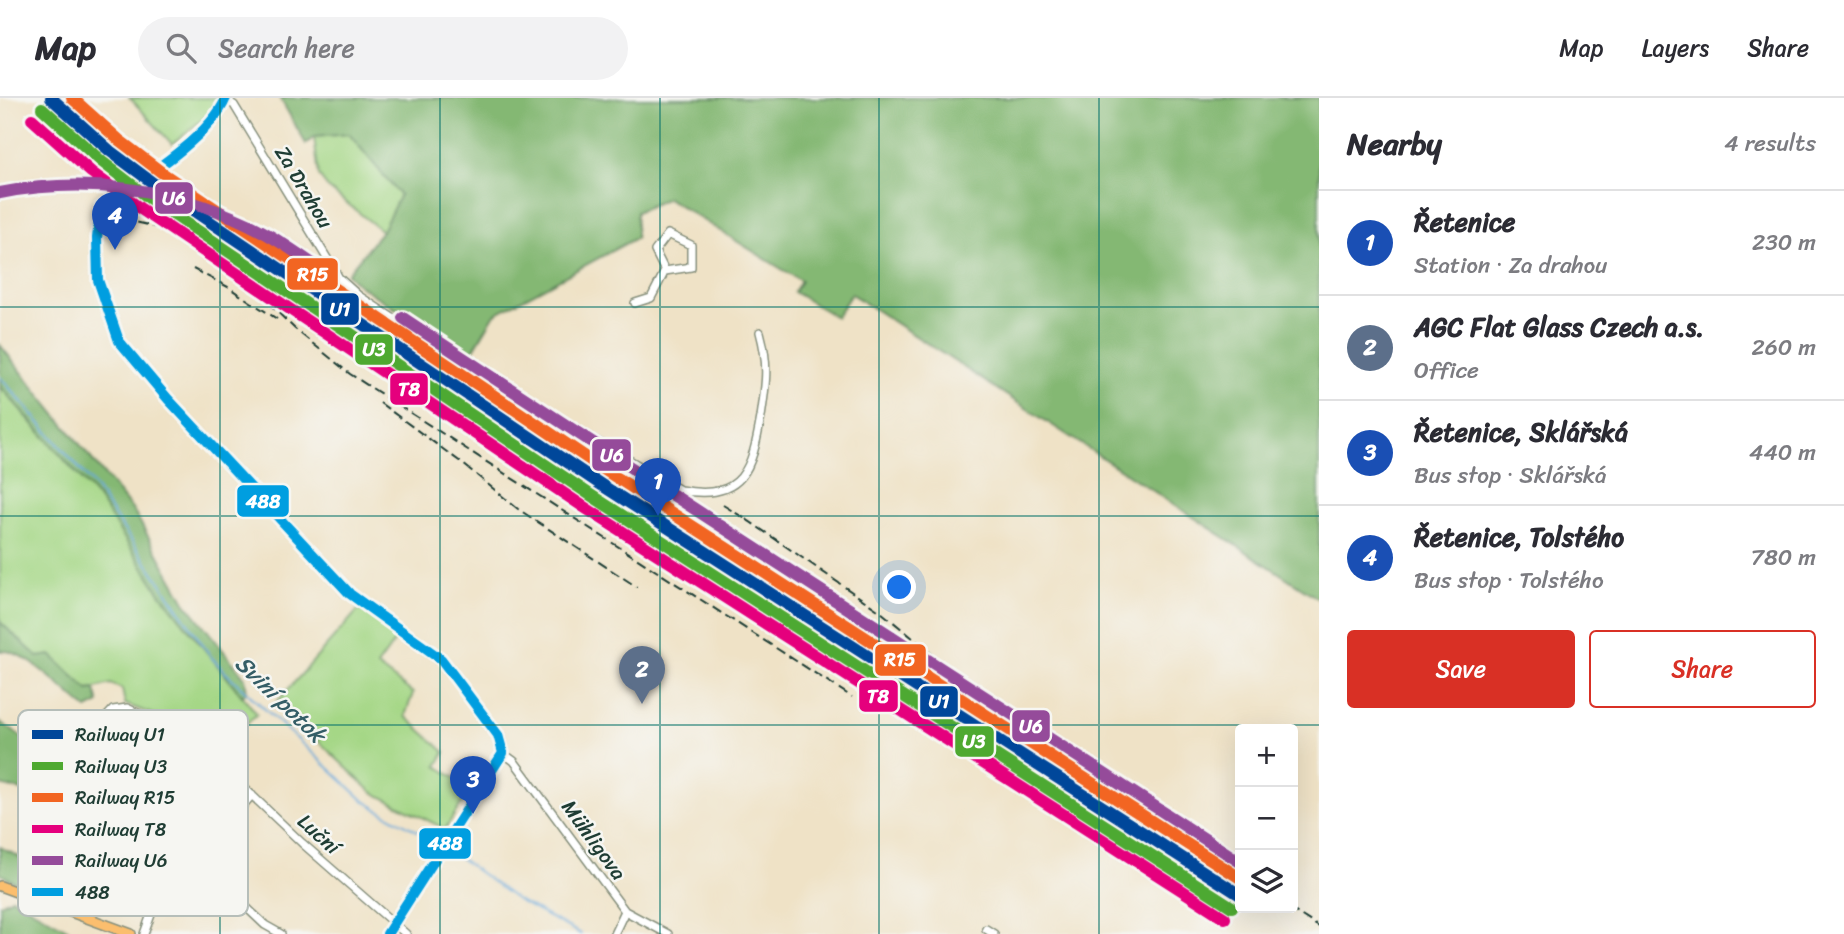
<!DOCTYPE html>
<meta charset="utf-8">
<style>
:root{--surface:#fff;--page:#f2f2f3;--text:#2b2b33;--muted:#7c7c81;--line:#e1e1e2;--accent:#d93025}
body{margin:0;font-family:Sriracha,sans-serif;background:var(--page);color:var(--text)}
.controls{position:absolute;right:21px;bottom:21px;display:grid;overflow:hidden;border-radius:7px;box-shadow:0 7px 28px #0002}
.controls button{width:63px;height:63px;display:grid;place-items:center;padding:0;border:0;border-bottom:2px solid var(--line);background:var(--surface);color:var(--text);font:35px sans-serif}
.you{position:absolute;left:900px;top:490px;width:24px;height:24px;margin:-18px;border:5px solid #fff;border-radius:50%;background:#1a73e8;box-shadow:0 0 0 10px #1a73e833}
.badge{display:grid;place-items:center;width:46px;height:46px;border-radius:50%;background:var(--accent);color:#fff;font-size:23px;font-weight:700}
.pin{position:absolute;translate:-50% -58px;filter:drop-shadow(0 2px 4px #0008)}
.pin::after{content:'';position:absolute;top:37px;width:24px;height:21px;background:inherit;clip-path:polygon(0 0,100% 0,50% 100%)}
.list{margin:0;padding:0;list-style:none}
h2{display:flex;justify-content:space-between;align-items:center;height:91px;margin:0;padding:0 28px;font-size:30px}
h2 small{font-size:23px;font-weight:400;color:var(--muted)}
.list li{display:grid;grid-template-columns:46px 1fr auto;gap:21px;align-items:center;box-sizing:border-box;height:105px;padding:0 28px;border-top:2px solid var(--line)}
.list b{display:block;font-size:26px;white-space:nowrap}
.list p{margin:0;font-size:23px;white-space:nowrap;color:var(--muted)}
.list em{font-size:23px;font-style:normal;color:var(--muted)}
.actions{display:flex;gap:14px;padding:21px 28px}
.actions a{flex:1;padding:16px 0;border:2px solid var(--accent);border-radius:7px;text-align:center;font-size:24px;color:var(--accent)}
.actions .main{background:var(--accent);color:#fff}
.icon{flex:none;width:38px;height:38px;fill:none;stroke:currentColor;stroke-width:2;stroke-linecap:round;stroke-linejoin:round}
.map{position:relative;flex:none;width:1319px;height:836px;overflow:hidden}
header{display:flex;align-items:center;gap:42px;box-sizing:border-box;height:98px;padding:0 35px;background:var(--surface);border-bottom:2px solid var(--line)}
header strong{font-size:33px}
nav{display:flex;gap:38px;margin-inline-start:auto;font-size:24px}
.search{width:490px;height:63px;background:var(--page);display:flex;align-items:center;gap:18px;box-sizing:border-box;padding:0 24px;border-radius:38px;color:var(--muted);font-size:26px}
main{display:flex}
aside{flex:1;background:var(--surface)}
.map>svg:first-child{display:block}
</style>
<header>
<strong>Map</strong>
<div class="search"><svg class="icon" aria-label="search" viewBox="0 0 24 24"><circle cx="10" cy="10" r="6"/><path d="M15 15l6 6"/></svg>Search here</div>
<nav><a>Map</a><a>Layers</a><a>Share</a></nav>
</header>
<main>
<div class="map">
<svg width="1319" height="836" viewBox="0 0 1319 836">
<rect width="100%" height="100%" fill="#f6f6f2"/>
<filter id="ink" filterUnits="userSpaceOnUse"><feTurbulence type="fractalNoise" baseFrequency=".0143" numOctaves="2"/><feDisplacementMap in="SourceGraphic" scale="14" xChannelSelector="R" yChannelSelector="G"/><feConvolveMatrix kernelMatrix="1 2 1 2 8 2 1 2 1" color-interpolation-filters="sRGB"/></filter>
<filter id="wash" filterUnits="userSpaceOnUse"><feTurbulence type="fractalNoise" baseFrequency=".00686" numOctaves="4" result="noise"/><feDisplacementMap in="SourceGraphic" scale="28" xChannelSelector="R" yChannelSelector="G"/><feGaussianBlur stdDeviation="1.57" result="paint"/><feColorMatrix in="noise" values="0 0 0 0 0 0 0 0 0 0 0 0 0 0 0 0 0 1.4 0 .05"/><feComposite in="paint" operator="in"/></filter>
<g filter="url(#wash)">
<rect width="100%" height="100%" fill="#efe2c6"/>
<path fill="#a5d786" stroke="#628a5d" stroke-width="2" d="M130,0h88l-5,13 -41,33z
M349,36l51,61 -18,36 -53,-42 -10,-13 -5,-39z
M0,288l99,113 68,103 90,112 -39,35 -32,-22 -61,-23 -3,-15 -11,-5 -23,6 -37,-35 -13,2 -38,-35z
M360,510l39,27 -22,31 36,27 -8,23 40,36 -8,14 34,23 -26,40 -73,-37 -95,-90z"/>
<path fill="#84b873" stroke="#527a54" stroke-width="2" d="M280,0h1039v501l-468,-305 -15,23 -42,-25 7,-11 -134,-83 -31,14v26l-141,76 -26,43 -110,-72 -12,-11 35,-43 18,-36 -51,-61 -35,3 -8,7z
M0,247l135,168 50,89 60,76 2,14 -5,4 -83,-104 -60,-93 -99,-113z
M0,524l38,35 13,-2 37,35 7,-1 4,14 -12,6c-20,-15 -62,-61 -87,-58z
M0,624l53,37 24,-2 97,61 -11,43 -77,-24 7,-19 -39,-17 -25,24 -6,-13 9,-15 -2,-5 -30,-7z
M0,749l33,17 -2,20 -18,-3 -13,-7z
M12,800l64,36h-76v-30z"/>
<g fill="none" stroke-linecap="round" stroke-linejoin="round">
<path stroke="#64a7d9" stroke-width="2" d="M0,279l92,106 120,175 14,15 135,125c24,19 54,29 80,47
M446,750l71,52 64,34"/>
</g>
</g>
<g filter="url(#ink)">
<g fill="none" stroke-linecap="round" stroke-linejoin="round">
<defs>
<path id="minor" d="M226,0l-7,17 -59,51 -59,41 -4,31 1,42 7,27 14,34 49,58 182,195 91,65 57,76 5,18
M227,3l7,4 105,173 20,18 58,38 263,156c64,12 72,-22 81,-73 5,-34 8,-52 -1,-85
M635,205l16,-5 14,-27 26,-4v-22l-23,-11 -13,17 10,20
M100,626l13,-14 14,-2 68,33 107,102 104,91
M503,655l11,8 111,150 43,23
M252,697l-38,44c15,20 31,27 13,50l38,36 16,9
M183,742l8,14 36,35
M88,746l69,28 5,12 -18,50
M986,831l8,5
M387,836l116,-181
M614,836l11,-23"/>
<path id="major" d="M0,788l131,48"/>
</defs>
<use href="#minor" stroke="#87907d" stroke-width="10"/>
<use href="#major" stroke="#87907d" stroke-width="12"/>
<use href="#minor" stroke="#fff" stroke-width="7"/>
<use href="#major" stroke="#fbbe6e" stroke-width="9"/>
<path stroke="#1f3d34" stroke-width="2" stroke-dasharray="10 5" stroke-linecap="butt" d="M108,118l40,9 42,16
M225,163l70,68 55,45 502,323
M193,171l35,18 49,32
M315,201l397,264 68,38
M380,305l82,60 56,46 119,78
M524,311l225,147 59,45
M723,407l29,18
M746,421l135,93 102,83 153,100 61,46
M641,454c100,39 196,85 288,140
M819,542l186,122
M919,594l87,59
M1081,670l80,56
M1185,741l55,37
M1289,810l30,19"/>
<defs>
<path id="bus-1" d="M101,109l-4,31 1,42 21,61 49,58 182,195 91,65 57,76 5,18
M101,109c36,-25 109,-69 125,-109
M387,836l116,-181"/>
</defs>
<use href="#bus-1" stroke="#f6f6f2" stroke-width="16"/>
<use href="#bus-1" stroke="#009ee0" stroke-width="10"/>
<defs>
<path id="rail-1" d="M51,0l59,53 47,35 443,298 640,411"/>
<path id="rail-2" d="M42,10l59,53 48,37 443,298 640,411"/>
<path id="rail-3" d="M72,0l47,42 46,35 443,297 632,406"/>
<path id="rail-4" d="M32,21l59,53 50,37 443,298 641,411"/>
<path id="rail-5" d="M0,95c84,-16 170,-6 248,31 29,14 56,34 82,52
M403,220c277,184 558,362 837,544"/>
</defs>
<use href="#rail-1" stroke="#f6f6f2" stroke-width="18"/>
<use href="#rail-2" stroke="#f6f6f2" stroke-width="18"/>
<use href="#rail-3" stroke="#f6f6f2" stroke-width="18"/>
<use href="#rail-4" stroke="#f6f6f2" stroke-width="18"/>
<use href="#rail-5" stroke="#f6f6f2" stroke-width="18"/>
<use href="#rail-1" stroke="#00479a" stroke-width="12"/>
<use href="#rail-2" stroke="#4ea930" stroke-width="12"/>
<use href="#rail-3" stroke="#f26522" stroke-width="12"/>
<use href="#rail-4" stroke="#e5007d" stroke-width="12"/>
<use href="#rail-5" stroke="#954b9a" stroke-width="12"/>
</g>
</g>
<path fill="none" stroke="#0f766e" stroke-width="2" stroke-opacity="0.55" d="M220,0v836M440,0v836M660,0v836M879,0v836M1099,0v836M0,209h1319M0,418h1319M0,627h1319"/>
<g text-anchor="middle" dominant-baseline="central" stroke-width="5" stroke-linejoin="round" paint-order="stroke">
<g font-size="21" fill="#1f3d34" stroke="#f6f6f2">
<text transform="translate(304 89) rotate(59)">Za Drahou</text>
<text transform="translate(319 736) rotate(42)">Luční</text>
<text transform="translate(594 742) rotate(54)">Mühligova</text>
</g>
<g font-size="23" font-style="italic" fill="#345d66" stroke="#f6f6f2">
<text transform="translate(280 601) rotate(44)">Sviní potok</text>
</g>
</g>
<rect x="18" y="612" width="230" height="206" rx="10" fill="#f6f6f2" stroke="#b6beb9" stroke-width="2"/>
<rect x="32" y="632" width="31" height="9" fill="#00479a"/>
<rect x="32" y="664" width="31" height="8" fill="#4ea930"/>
<rect x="32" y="695" width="31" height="9" fill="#f26522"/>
<rect x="32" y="727" width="31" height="8" fill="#e5007d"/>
<rect x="32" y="758" width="31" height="9" fill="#954b9a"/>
<rect x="32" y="790" width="31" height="8" fill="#009ee0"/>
<g font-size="19" fill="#1f3d34">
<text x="75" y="643">Railway U1</text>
<text x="75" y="675">Railway U3</text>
<text x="75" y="706">Railway R15</text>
<text x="75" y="738">Railway T8</text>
<text x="75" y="769">Railway U6</text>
<text x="75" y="801">488</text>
</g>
<g stroke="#f6f6f2" stroke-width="2.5">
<rect x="154" y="83" width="40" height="34" rx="7" fill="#954b9a"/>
<rect x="286" y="159" width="53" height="34" rx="7" fill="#f26522"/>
<rect x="320" y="194" width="40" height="34" rx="7" fill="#00479a"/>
<rect x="354" y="235" width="40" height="33" rx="7" fill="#4ea930"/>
<rect x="389" y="274" width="40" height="34" rx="7" fill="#e5007d"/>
<rect x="591" y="340" width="41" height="34" rx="7" fill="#954b9a"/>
<rect x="236" y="386" width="54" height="34" rx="7" fill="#009ee0"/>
<rect x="874" y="545" width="53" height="34" rx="7" fill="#f26522"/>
<rect x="858" y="581" width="41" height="34" rx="7" fill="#e5007d"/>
<rect x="919" y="587" width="40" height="33" rx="7" fill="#00479a"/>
<rect x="1011" y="611" width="40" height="34" rx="7" fill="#954b9a"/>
<rect x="954" y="627" width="41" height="33" rx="7" fill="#4ea930"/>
<rect x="418" y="729" width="54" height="33" rx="7" fill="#009ee0"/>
</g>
<g font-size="19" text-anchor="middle" font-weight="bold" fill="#fff">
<text x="174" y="107">U6</text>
<text x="313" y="183">R15</text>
<text x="340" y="218">U1</text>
<text x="374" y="258">U3</text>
<text x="409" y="298">T8</text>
<text x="612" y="364">U6</text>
<text x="263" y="410">488</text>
<text x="900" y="568">R15</text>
<text x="878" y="605">T8</text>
<text x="939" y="610">U1</text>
<text x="1031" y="635">U6</text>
<text x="974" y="650">U3</text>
<text x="445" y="752">488</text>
</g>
</svg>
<div class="controls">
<button>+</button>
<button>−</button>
<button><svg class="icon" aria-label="layers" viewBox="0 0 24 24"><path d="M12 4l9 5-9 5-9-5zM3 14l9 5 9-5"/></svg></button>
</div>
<div class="you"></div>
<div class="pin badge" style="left:658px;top:418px;background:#1a4fb4">1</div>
<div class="pin badge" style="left:642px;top:606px;background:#5c6f8a">2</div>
<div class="pin badge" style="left:473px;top:716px;background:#1a4fb4">3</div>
<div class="pin badge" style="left:115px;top:152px;background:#1a4fb4">4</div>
</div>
<aside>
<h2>Nearby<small>4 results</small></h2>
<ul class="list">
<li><span class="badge" style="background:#1a4fb4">1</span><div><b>Řetenice</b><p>Station · Za drahou</p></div><em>230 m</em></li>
<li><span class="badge" style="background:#5c6f8a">2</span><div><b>AGC Flat Glass Czech a.s.</b><p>Office</p></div><em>260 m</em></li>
<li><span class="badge" style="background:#1a4fb4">3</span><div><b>Řetenice, Sklářská</b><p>Bus stop · Sklářská</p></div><em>440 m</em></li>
<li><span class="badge" style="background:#1a4fb4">4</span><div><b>Řetenice, Tolstého</b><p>Bus stop · Tolstého</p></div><em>780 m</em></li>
</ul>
<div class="actions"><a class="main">Save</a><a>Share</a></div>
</aside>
</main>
